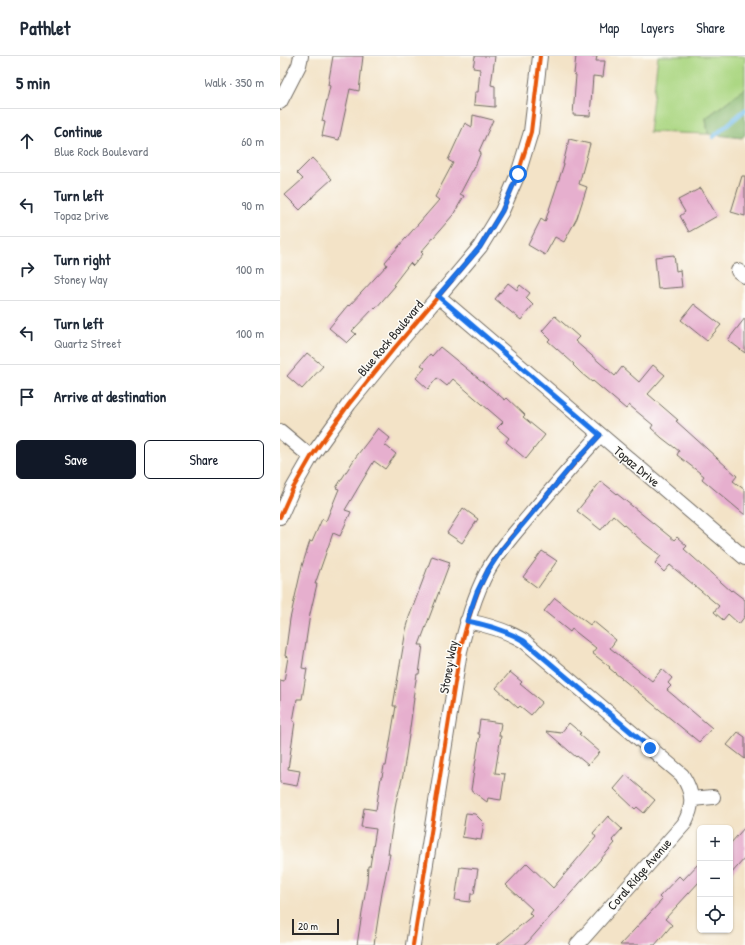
<!DOCTYPE html>
<meta charset="utf-8">
<style>
:root{--surface:#fff;--page:#f6f6f7;--text:#1f2937;--muted:#747a83;--line:#e0e1e3;--accent:#111827}
body{margin:0;font-family:"Patrick Hand",sans-serif;background:var(--page);color:var(--text)}
.controls{position:absolute;right:12px;bottom:12px;display:grid;overflow:hidden;border-radius:6px;box-shadow:0 1px 3px #0004}
.controls button{width:36px;height:36px;display:grid;place-items:center;padding:0;border:0;border-bottom:1px solid var(--line);background:var(--surface);color:var(--text);font:20px sans-serif}
.scale{position:absolute;left:12px;bottom:10px;width:47px;box-sizing:border-box;padding-left:4px;border:2px solid #2b2b2b;border-top:0;font-size:11px;line-height:14px;white-space:nowrap;color:#2b2b2b;-webkit-text-stroke:3px #fdfcf7;paint-order:stroke}
.stop{position:absolute;width:12px;height:12px;margin:-9px;border:3px solid #1a73e8;border-radius:50%;background:#fff}
.stop.end{background:#1a73e8;border-color:#fff;box-shadow:0 1px 4px #0008}
.list{margin:0;padding:0;list-style:none}
h2{display:flex;justify-content:space-between;align-items:center;height:52px;margin:0;padding:0 16px;font-size:17px}
h2 small{font-size:13px;font-weight:400;color:var(--muted)}
.list li{display:grid;grid-template-columns:26px 1fr auto;gap:12px;align-items:center;box-sizing:border-box;height:64px;padding:0 16px;border-top:1px solid var(--line)}
.list b{display:block;font-size:15px;white-space:nowrap}
.list p{margin:0;font-size:13px;white-space:nowrap;color:var(--muted)}
.list em{font-size:13px;font-style:normal;color:var(--muted)}
.actions{display:flex;gap:8px;padding:12px 16px}
.actions a{flex:1;padding:9px 0;border:1px solid var(--accent);border-radius:6px;text-align:center;font-size:14px;color:var(--accent)}
.actions .main{background:var(--accent);color:#fff}
.icon{flex:none;width:22px;height:22px;fill:none;stroke:currentColor;stroke-width:2;stroke-linecap:round;stroke-linejoin:round}
.map{position:relative;flex:none;width:465px;height:889px;overflow:hidden}
header{display:flex;align-items:center;gap:24px;box-sizing:border-box;height:56px;padding:0 20px;background:var(--surface);border-bottom:1px solid var(--line)}
header strong{font-size:19px}
nav{display:flex;gap:22px;margin-inline-start:auto;font-size:14px}
main{display:flex}
aside{flex:1;background:var(--surface)}
.map>svg:first-child{display:block}
</style>
<header>
<strong>Pathlet</strong>
<nav><a>Map</a><a>Layers</a><a>Share</a></nav>
</header>
<main>
<aside>
<h2>5 min<small>Walk · 350 m</small></h2>
<ul class="list">
<li><svg class="icon" aria-label="ahead" viewBox="0 0 24 24"><path d="M12 20V5M6 11l6-6 6 6"/></svg><div><b>Continue</b><p>Blue Rock Boulevard</p></div><em>60 m</em></li>
<li><svg class="icon" aria-label="left" viewBox="0 0 24 24"><path d="M17 20v-9H6M10 6l-5 5 5 5"/></svg><div><b>Turn left</b><p>Topaz Drive</p></div><em>90 m</em></li>
<li><svg class="icon" aria-label="right" viewBox="0 0 24 24"><path d="M7 20v-9h11M14 6l5 5-5 5"/></svg><div><b>Turn right</b><p>Stoney Way</p></div><em>100 m</em></li>
<li><svg class="icon" aria-label="left" viewBox="0 0 24 24"><path d="M17 20v-9H6M10 6l-5 5 5 5"/></svg><div><b>Turn left</b><p>Quartz Street</p></div><em>100 m</em></li>
<li><svg class="icon" aria-label="arrive" viewBox="0 0 24 24"><path d="M6 21V4h12l-3 4 3 4H6"/></svg><div><b>Arrive at destination</b></div></li>
</ul>
<div class="actions"><a class="main">Save</a><a>Share</a></div>
</aside>
<div class="map">
<svg width="465" height="889" viewBox="0 0 465 889">
<rect width="100%" height="100%" fill="#fdfcf7"/>
<filter id="ink" filterUnits="userSpaceOnUse"><feTurbulence type="fractalNoise" baseFrequency=".025" numOctaves="2"/><feDisplacementMap in="SourceGraphic" scale="8" xChannelSelector="R" yChannelSelector="G"/><feConvolveMatrix kernelMatrix="1 2 1 2 8 2 1 2 1" color-interpolation-filters="sRGB"/></filter>
<filter id="wash" filterUnits="userSpaceOnUse"><feTurbulence type="fractalNoise" baseFrequency=".012" numOctaves="4" result="noise"/><feDisplacementMap in="SourceGraphic" scale="16" xChannelSelector="R" yChannelSelector="G"/><feGaussianBlur stdDeviation="0.9" result="paint"/><feColorMatrix in="noise" values="0 0 0 0 0 0 0 0 0 0 0 0 0 0 0 0 0 1.4 0 .05"/><feComposite in="paint" operator="in"/></filter>
<g filter="url(#wash)">
<rect width="100%" height="100%" fill="#f3e3c7"/>
<path fill="#acd783" stroke="#6c8157" d="M378,0h87v32l-39,30 2,16 -59,-2z"/>
<path fill="#89b871" stroke="#5a724e" d="M465,32v47l-3,3 -34,-4 -2,-16z"/>
<g fill="none" stroke-linecap="round" stroke-linejoin="round">
<path stroke="#72bceb" stroke-width="4.5" d="M433,81l32,-27"/>
</g>
<g id="blocks">
<path fill="#e6afce" d="M53,0h30l-4,35 -9,-2 -11,51 -17,-4 3,-14 -3,-1 8,-35 -2,-1z
M195,0h20l-4,29 4,1v21l-21,-2 1,-13h3l2,-23 -7,-1z
M296,0h21l-1,5h9l-2,16 -10,-1 -3,40 -17,-1 3,-40 -2,-1z
M193,59l20,5 -14,31 2,1 -8,19h-1l-12,23 4,2 -11,19 -32,37 2,2 -10,12 -3,-3 -17,22 2,1 -19,22 -1,-1 -23,24 4,3 -9,9 -18,-15 19,-23 1,1 38,-41 -2,-3 54,-62 -4,-3 18,-34 -5,-3 17,-37 7,4z
M289,83l21,5 -11,40 8,3 -10,31 -13,24 -9,-5 -10,18 -17,-10 13,-26 4,3 19,-58h-1z
M32,102l20,21 -19,17v1l-13,13 -15,-15 18,-16 -6,-6z
M462,120h3v40l-14,-4z
M421,132l16,28 -28,16 -9,-16 5,-4 -7,-12z
M394,199l2,16 4,-1 2,17 -24,2 -3,-32z
M228,227l9,7 3,-5 10,8 -4,5 7,7 -12,15 -26,-21z
M414,248l27,21 -14,16 -26,-21z
M275,260l24,21 -4,4 40,35 7,-9 17,15 14,-17 12,10 -17,19 30,26 -2,1 61,55 -4,5 12,9v25l-43,-36 2,-3 -27,-21 2,-4 -17,-13 -11,-10 2,-3 -24,-20 -3,4 -33,-28 -1,1 -11,-9 -8,-8 1,-1 -26,-23 2,-2 -8,-8z
M465,262v35l-17,-13z
M160,291l65,53 2,-2 18,17 -2,2 22,18 -19,24 -20,-17 3,-4 -12,-10 6,-6 -50,-43 -6,7 -10,-8 -9,11 -12,-11 9,-10 -4,-3 9,-11 2,2z
M27,297l16,13 -21,23 -15,-13z
M98,372l12,10 -5,7 11,9 -11,15 -11,-8 -29,49 6,2 -11,24 -7,-3 -18,51h2l-7,30 -8,54 5,1 -5,30h-5l-4,22 2,1 -7,47 12,2 -3,15 -17,-3v-103l4,1 4,-24 -3,-1 5,-37 12,-53 8,-25 2,1 10,-23 4,2 13,-32 -3,-1 19,-30z
M321,425l73,59 3,-3 10,9 -3,3 47,42 1,-1 13,10v16l-6,8 -11,-10 -5,6 -9,-8 5,-6 -49,-41 -6,7 -9,-9 6,-7 -17,-13 -31,-28 -12,15 -24,-19z
M183,452l15,11 -16,24 -15,-10z
M262,495l15,10 -19,27 -15,-11z
M152,500l18,6 -31,83h4l-4,29h-2l-4,24h1l-5,37 -6,40 -7,27 -8,52h2l-8,39 -8,52h-17l10,-64 1,-15h2l6,-37 -15,-2 3,-19 12,2 5,-33h1l2,-11h2l10,-60h-3l13,-76 3,-10h-1z
M275,542l35,27 3,-4 23,19 -6,8 42,33 10,-12 10,9 -4,5 3,3 -4,4 45,38 -13,14 -90,-74 1,-1 -18,-14 4,-5 -24,-19 -2,3 -26,-21z
M230,616l12,10 -2,2 22,18 -11,13 -11,-9 -2,2 -22,-20z
M200,664l21,3 -2,13h2l-6,37 10,1 -4,26 -13,-2 -1,4 -16,-12 9,-56h-2z
M289,667l12,10 -2,1 21,18 -12,13 -11,-9 -1,1 -30,-26 15,2z
M458,676l7,5v22l-18,-14z
M346,719l29,25 -11,13 -7,-6 -2,2 -21,-20z
M186,757l9,1 9,9 -3,17 -19,-3z
M328,760l14,13 -10,11 3,3 -87,99 -4,3h-27l35,-29 -3,-3 3,-4 -26,-24 21,-22 26,25 43,-51 -3,-4z
M465,771v31l-15,17v-31z
M420,806v19l-35,38 7,6 -17,20h-35l42,-45 -3,-3 20,-21 4,4z
M180,811l18,2 -4,25h-3l-1,8 -15,-2z"/>
</g>
</g>
<g filter="url(#ink)">
<use href="#blocks" fill-opacity="0" stroke="#716b62" stroke-width="1"/>
<g fill="none" stroke-linecap="round" stroke-linejoin="round">
<defs>
<path id="minor" d="M0,46l19,-37 2,-9
M458,215l7,5
M158,240l307,262
M0,375l31,26
M0,461l12,-27 19,-33 38,-53 43,-53 88,-104 22,-36 16,-37 13,-42 9,-76
M187,565c21,4 39,9 57,20l158,134c12,19 12,30 2,49l-107,121
M412,743l21,-2
M133,889l47,-294c7,-28 14,-55 28,-81 11,-20 27,-37 42,-55 23,-27 46,-54 70,-80"/>
</defs>
<use href="#minor" stroke="#716b62" stroke-width="16"/>
<use href="#minor" stroke="#fff" stroke-width="14"/>
<defs>
<path id="cycleway" d="M0,461l12,-27 19,-33 38,-53 43,-53 88,-104 22,-36 16,-37 13,-42 9,-76
M133,889l47,-294c7,-28 14,-55 28,-81 11,-20 27,-37 42,-55 23,-27 46,-54 70,-80"/>
</defs>
<use href="#cycleway" stroke="#fdfcf7" stroke-width="6"/>
<use href="#cycleway" stroke="#e8590c" stroke-width="4"/>
</g>
</g>
<g fill="none" stroke-linecap="round" stroke-linejoin="round" filter="url(#ink)">
<path stroke="#1a73e8" stroke-width="5" d="M238,118l-16,37 -22,36 -42,49 162,139 -26,28 -72,86 -14,21 -11,22 -10,29c21,4 39,9 57,20l126,107"/>
</g>
<g text-anchor="middle" dominant-baseline="central" stroke-width="3" stroke-linejoin="round" paint-order="stroke">
<g font-size="13" fill="#2b2b2b" stroke="#fdfcf7">
<text transform="translate(110 282) rotate(-50)">Blue Rock Boulevard</text>
<text transform="translate(357 410) rotate(40)">Topaz Drive</text>
<text transform="translate(168 611) rotate(-80)">Stoney Way</text>
<text transform="translate(359 818) rotate(-49)">Coral Ridge Avenue</text>
</g>
</g>
</svg>
<div class="controls">
<button>+</button>
<button>−</button>
<button><svg class="icon" aria-label="locate" viewBox="0 0 24 24"><circle cx="12" cy="12" r="6"/><path d="M12 2v4M12 18v4M2 12h4M18 12h4"/></svg></button>
</div>
<div class="scale">20 m</div>
<div class="stop" style="left:238px;top:118px"></div>
<div class="stop end" style="left:370px;top:692px"></div>
</div>
</main>
